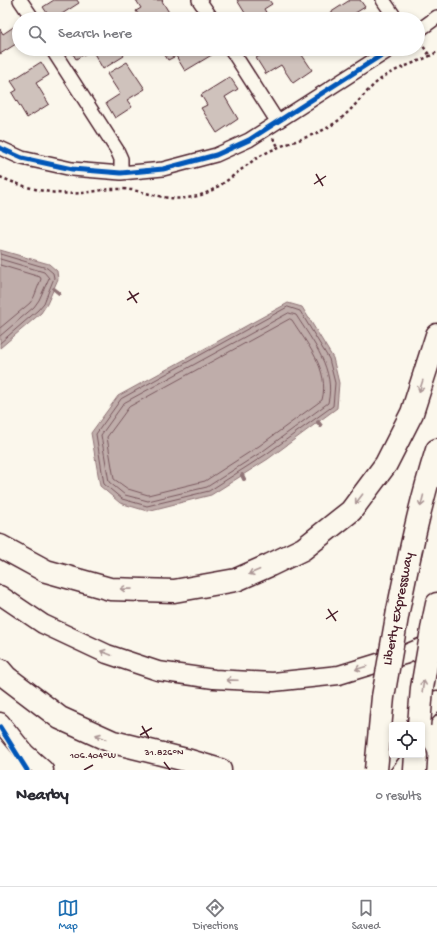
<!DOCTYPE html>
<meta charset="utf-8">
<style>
:root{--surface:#fff;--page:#f7f7f7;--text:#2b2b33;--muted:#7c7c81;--line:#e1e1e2;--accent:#1f6fb2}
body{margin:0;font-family:"Gochi Hand",sans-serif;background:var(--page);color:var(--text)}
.controls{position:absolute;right:12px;bottom:12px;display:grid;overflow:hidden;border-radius:4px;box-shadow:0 2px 6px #0003}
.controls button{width:36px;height:36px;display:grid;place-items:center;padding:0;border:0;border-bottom:1px solid var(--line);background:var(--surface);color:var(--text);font:20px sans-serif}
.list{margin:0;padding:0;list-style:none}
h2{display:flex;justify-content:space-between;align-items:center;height:52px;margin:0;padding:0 16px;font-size:17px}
h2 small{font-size:13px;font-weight:400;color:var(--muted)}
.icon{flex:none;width:22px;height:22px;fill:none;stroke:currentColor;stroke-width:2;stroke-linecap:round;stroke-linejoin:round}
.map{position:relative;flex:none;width:437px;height:770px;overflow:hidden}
.search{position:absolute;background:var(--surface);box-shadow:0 2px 6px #0003;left:12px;right:12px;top:12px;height:44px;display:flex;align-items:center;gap:10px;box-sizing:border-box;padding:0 14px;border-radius:22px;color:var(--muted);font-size:15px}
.sheet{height:116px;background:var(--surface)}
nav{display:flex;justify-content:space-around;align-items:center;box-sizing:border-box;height:56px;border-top:1px solid var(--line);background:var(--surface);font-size:11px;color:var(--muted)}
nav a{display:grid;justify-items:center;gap:2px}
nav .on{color:var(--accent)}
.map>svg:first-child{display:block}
</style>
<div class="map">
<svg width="437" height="770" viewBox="0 0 437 770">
<rect width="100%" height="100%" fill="#fbf7ec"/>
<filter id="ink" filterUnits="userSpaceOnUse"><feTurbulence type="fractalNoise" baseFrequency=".025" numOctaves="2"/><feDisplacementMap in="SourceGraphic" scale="8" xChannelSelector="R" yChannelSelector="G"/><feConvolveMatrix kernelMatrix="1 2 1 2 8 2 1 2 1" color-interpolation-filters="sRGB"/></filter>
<g filter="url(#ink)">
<path fill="#bfadaa" stroke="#907477" d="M0,250l49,14 8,7 1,8 -11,25 -6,9 -41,35z
M288,303l14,4 31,51 6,25 -2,25 -69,51 -57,36 -64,16 -27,-8 -20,-17 -9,-53 27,-37z"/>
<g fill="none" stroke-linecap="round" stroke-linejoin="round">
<path stroke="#79585e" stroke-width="1" d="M0,254l47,14 6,5 1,5 -10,25 -6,7 -38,33
M0,259l44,13 5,6 -10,22 -5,7 -34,29
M0,265l40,12 1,2 -7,18 -4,6 -30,25
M288,307l12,4 29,48 6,24 -2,23 -68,49 -56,36 -62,15 -25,-7 -18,-15 -8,-50 25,-35z
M289,313l7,2c17,27 40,55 32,88l-65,48 -56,36 -59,14 -23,-6 -16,-13 -8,-47 23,-32z
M290,319l2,1c15,24 38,50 30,80l-63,46 -54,35 -57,14 -20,-6 -14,-10 -7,-42 22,-30z"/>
<path stroke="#907477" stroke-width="4" d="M54,289l5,4
M318,422l3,4
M242,475l2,4"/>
</g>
<path fill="#cfc2bc" stroke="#4a1f2b" d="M54,0h23l2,3 -25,16h-3l-8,-12z
M136,0h27l-1,1 11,18h-32l-5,-8 5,-3z
M237,0h32l3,4 -8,5 5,8 -2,2h-32l10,-6z
M350,0h10l5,7 -13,8 3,4h-32l-1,-1z
M18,24l1,18 -19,12v-25l3,5z
M70,49h50l4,7 -21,13 -11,-19 -16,9z
M161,49h51l3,4 -30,18 -9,-15 -8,4z
M271,49h27l14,21 -19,13 -12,-18 -15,9 -10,-16z
M41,62l8,13 -13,8 13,21 -22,14 -15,-25 5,-3 -6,-9z
M127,62l18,27 -18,11 5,7 -17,11 -9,-15 14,-9 -13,-20z
M230,77l8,12 -13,8 13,22 -21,14 -16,-25 6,-3 -6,-10z"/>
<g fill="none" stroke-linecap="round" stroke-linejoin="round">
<defs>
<path id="street" d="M20,0l13,19
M199,0l13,19
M383,0l13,19
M418,31l19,-14
M52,49l65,101 4,9v14
M231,49l46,72
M0,148l22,10 50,11 49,4 42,-4 53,-14 33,-15 142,-91"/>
<path id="secondary" d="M0,595l43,29 64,30 51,17 56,8 59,3 66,-7 65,-20 33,-14
M0,722l25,31 19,17
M416,723l21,-23
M378,770l14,-19"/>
<path id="highway" d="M0,546l46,25 64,18 64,2 62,-11 34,-15 33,-16 48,-38 35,-47 26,-51 25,-78
M398,611c11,-54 22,-108 39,-161
M434,618l3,-14
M0,670l6,7 54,41 53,24 77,19 30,9
M415,770l1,-15"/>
</defs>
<use href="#street" stroke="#4a1f2b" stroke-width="16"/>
<use href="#secondary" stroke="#4a1f2b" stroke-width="21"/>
<use href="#highway" stroke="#4a1f2b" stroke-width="25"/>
<path stroke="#4a1f2b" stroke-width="2.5" stroke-dasharray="3 3" stroke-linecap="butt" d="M420,42l10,14
M273,138l6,10
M0,177c26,11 54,19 82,16 11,-1 22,-4 33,-4 17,-1 32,5 48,8 10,2 20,2 30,0 25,-4 48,-30 69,-42 25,-14 54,-17 77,-35 17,-13 28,-32 46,-44 16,-10 36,-14 52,-24"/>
<use href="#street" stroke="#fbf7ec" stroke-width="13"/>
<use href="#secondary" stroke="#fbf7ec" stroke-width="18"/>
<use href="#highway" stroke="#fbf7ec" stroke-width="22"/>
<defs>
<path id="highway-bridge" d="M419,725l3,-37 12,-70
M376,770l7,-73 15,-86"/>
</defs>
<use href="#highway-bridge" stroke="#4a1f2b" stroke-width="25" stroke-linecap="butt"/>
<use href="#highway-bridge" stroke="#fbf7ec" stroke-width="22"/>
<defs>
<path id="cycleway" d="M0,148l22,10 50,11 49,4 42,-4 53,-14 33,-15 142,-91
M0,727l27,43"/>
</defs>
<use href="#cycleway" stroke="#fbf7ec" stroke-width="8"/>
<use href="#cycleway" stroke="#0057b8" stroke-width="5"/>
</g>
<defs><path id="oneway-shaft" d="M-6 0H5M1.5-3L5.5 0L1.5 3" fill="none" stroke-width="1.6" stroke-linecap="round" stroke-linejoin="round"/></defs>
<g stroke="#ab9695">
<use href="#oneway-shaft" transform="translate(421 386) rotate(108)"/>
<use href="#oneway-shaft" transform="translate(359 499) rotate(127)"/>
<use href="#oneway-shaft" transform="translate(422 501) rotate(104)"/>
<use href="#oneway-shaft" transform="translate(254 572) rotate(157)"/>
<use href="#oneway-shaft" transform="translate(126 589) rotate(-179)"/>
<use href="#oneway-shaft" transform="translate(106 653) rotate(-158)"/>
<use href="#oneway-shaft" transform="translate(361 668) rotate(163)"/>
<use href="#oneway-shaft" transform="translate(232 680) rotate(-178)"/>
<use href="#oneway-shaft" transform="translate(423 686) rotate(-82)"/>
<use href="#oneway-shaft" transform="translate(101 737) rotate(-155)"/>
</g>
</g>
<path fill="none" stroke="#4a1f2b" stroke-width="1.5" d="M316,174l7,12M314,184l12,-8M129,291l8,12M127,300l12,-7M328,609l8,12M326,619l12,-8M142,726l7,12M140,735l12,-7M164,762l6,8M84,770l9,-5"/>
<g text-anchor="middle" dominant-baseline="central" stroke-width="4" stroke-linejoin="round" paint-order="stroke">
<g font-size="14" fill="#4a1f2b" stroke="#fbf7ec">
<text transform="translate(399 609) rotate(-79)">Liberty Expressway</text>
</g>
</g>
<g font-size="10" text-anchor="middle" fill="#4a1f2b" stroke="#fbf7ec" stroke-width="4" stroke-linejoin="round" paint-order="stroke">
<text x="164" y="755">31.826°N</text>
<text x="93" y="758">106.404°W</text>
</g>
</svg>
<div class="controls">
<button><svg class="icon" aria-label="locate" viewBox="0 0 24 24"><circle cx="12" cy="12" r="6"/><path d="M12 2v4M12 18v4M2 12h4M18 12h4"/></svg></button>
</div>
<div class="search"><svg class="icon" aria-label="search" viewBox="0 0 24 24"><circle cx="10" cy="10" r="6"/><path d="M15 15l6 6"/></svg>Search here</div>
</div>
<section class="sheet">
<h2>Nearby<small>0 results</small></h2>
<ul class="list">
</ul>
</section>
<nav>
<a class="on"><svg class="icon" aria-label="map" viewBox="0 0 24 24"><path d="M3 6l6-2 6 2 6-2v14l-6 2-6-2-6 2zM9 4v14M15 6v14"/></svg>Map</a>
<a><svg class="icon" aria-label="directions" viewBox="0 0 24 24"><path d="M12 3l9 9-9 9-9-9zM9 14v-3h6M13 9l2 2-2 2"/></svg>Directions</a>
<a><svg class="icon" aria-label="saved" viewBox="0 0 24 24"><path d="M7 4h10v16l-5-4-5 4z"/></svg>Saved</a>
</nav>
